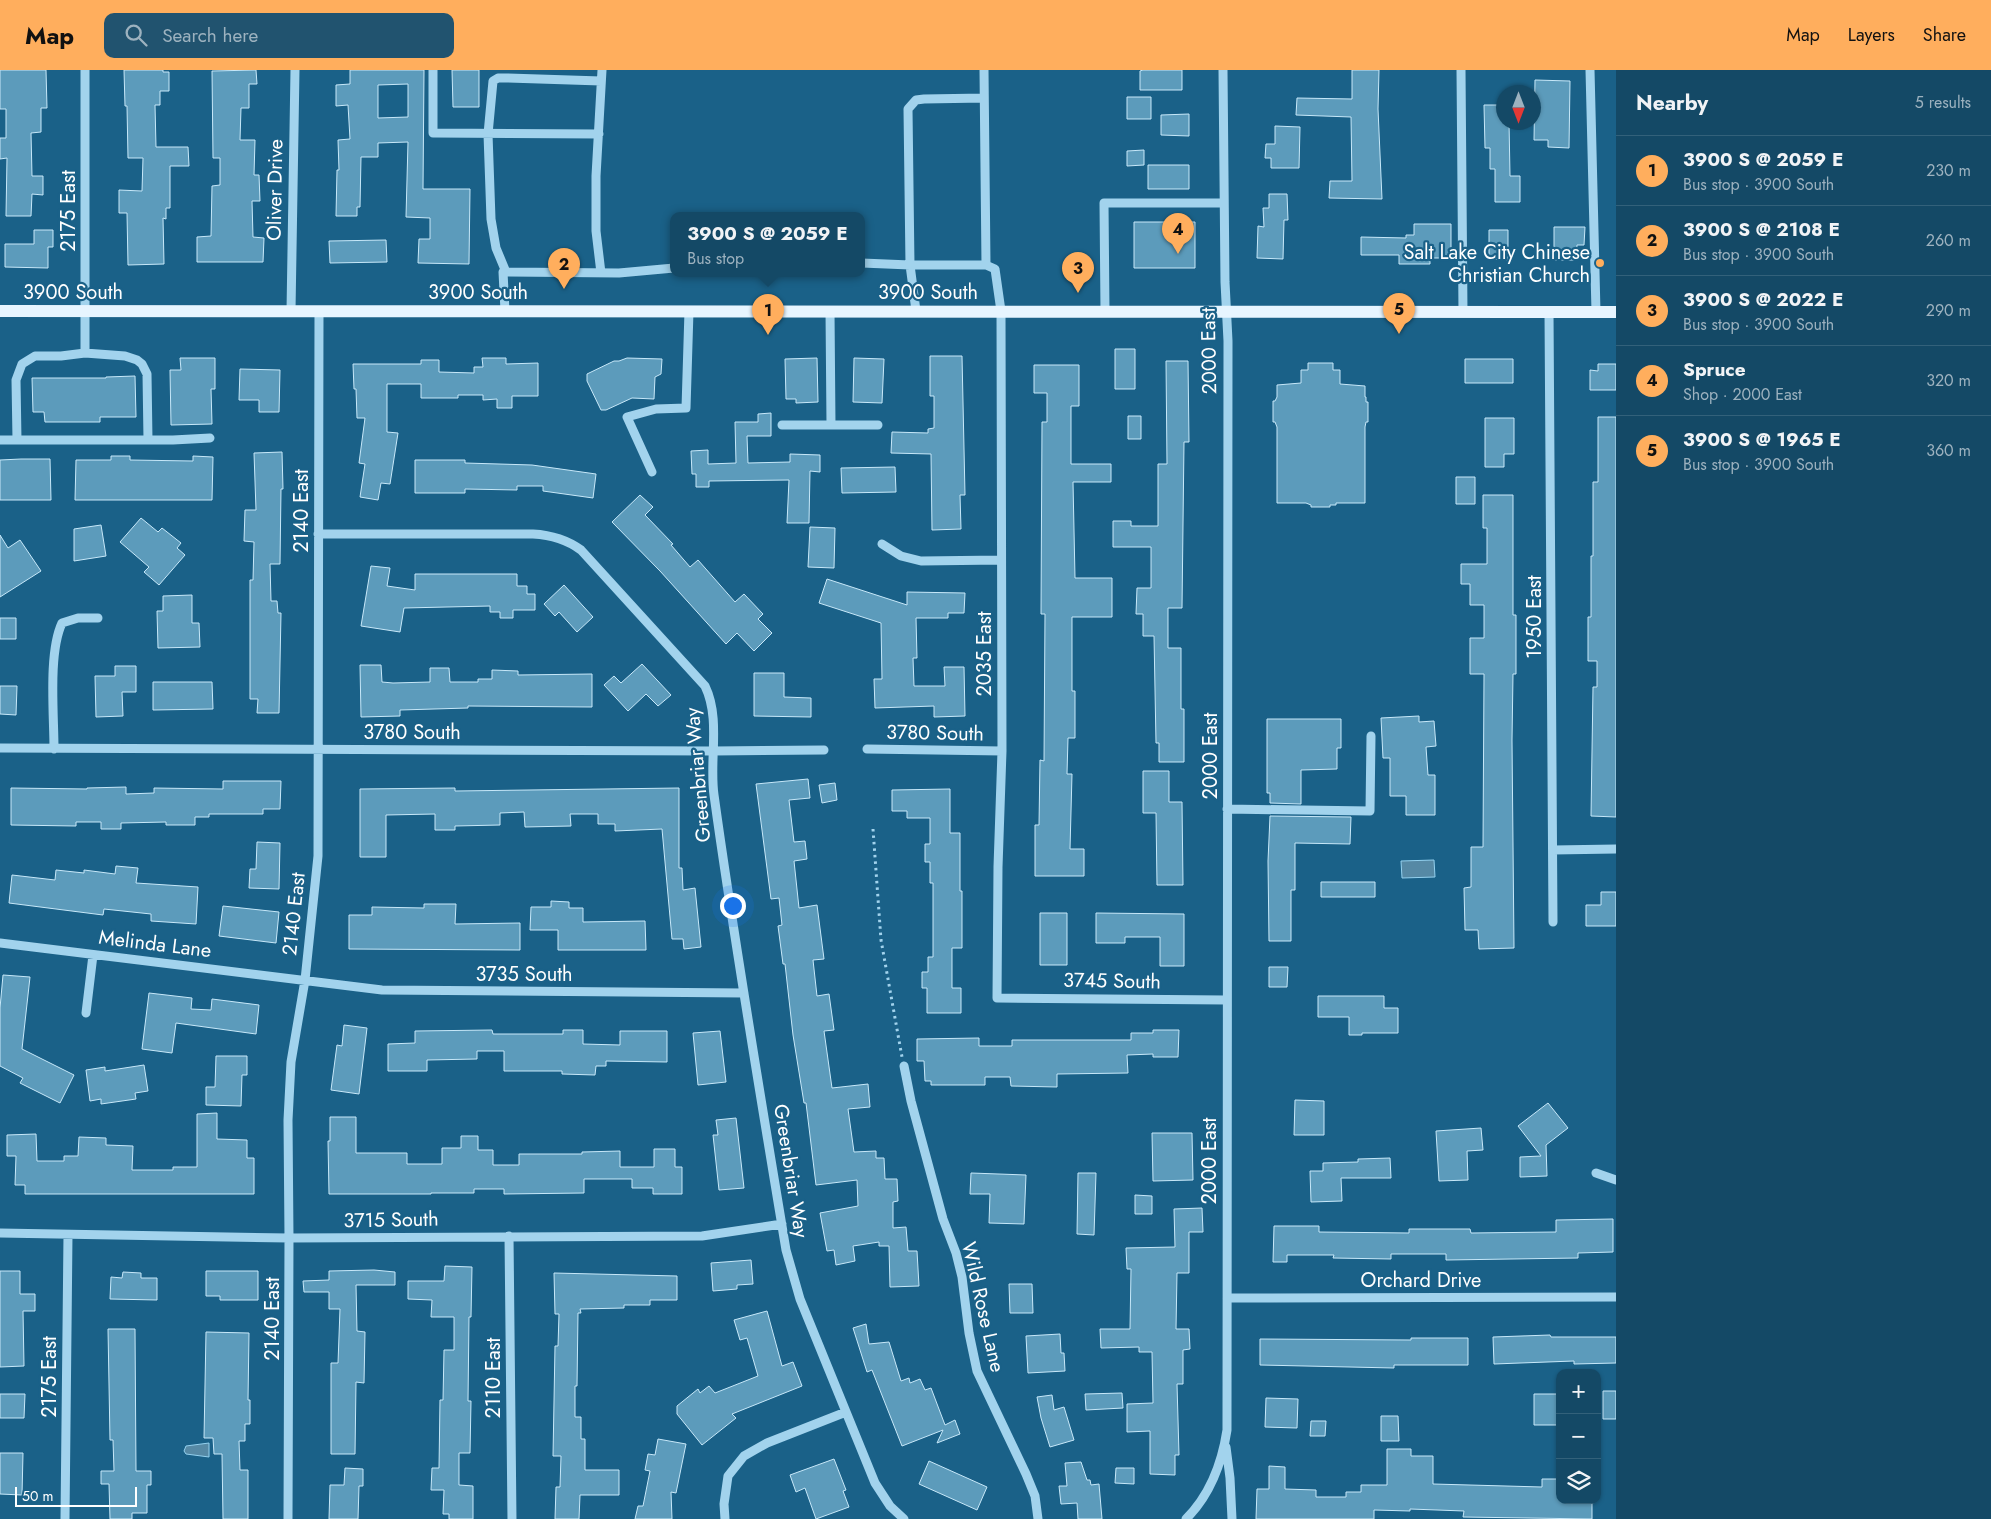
<!DOCTYPE html>
<meta charset="utf-8">
<style>
:root{--surface:#144966;--page:#21536f;--text:#f1f3f6;--muted:#9db2bf;--line:#33617a;--accent:#ffae5d}
body{margin:0;font-family:Jost,sans-serif;background:var(--page);color:var(--text)}
.controls{position:absolute;right:15px;bottom:15px;display:grid;overflow:hidden;border-radius:10px;box-shadow:0 1px 4px #0004}
.controls button{width:45px;height:45px;display:grid;place-items:center;padding:0;border:0;border-bottom:1px solid var(--line);background:var(--surface);color:var(--text);font:25px sans-serif}
.compass{position:absolute;left:1496px;top:15px;width:45px;height:45px;border-radius:50%;background:var(--surface);box-shadow:0 1px 4px #0004;rotate:180deg}
.scale{position:absolute;left:15px;bottom:12px;width:122px;box-sizing:border-box;padding-left:5px;border:2px solid #fff;border-top:0;font-size:14px;line-height:18px;white-space:nowrap;color:#fff;-webkit-text-stroke:4px #1a6188;paint-order:stroke}
.you{position:absolute;left:732px;top:835px;width:18px;height:18px;margin:-12px;border:4px solid #fff;border-radius:50%;background:#1a73e8;box-shadow:0 0 0 8px #1a73e833}
.badge{display:grid;place-items:center;width:32px;height:32px;border-radius:50%;background:var(--accent);color:#111;font-size:16px;font-weight:700}
.pin{position:absolute;translate:-50% -41px;filter:drop-shadow(0 1px 2px #0008)}
.pin::after{content:'';position:absolute;top:26px;width:18px;height:15px;background:inherit;clip-path:polygon(0 0,100% 0,50% 100%)}
.popup{position:absolute;left:670px;top:142px;width:195px;height:65px;box-sizing:border-box;display:grid;place-content:center;border-radius:10px;background:var(--surface);filter:drop-shadow(0 1px 4px #0005);font-size:16px;white-space:nowrap;color:var(--muted)}
.popup b{font-size:19px;color:var(--text)}
.popup::after{content:'';position:absolute;left:50%;top:100%;margin-left:-10px;border:10px solid transparent;border-top-color:var(--surface)}
.list{margin:0;padding:0;list-style:none}
h2{display:flex;justify-content:space-between;align-items:center;height:65px;margin:0;padding:0 20px;font-size:21px}
h2 small{font-size:16px;font-weight:400;color:var(--muted)}
.list li{display:grid;grid-template-columns:32px 1fr auto;gap:15px;align-items:center;box-sizing:border-box;height:70px;padding:0 20px;border-top:1px solid var(--line)}
.list b{display:block;font-size:19px;white-space:nowrap}
.list p{margin:0;font-size:16px;white-space:nowrap;color:var(--muted)}
.list em{font-size:16px;font-style:normal;color:var(--muted)}
.icon{flex:none;width:28px;height:28px;fill:none;stroke:currentColor;stroke-width:2;stroke-linecap:round;stroke-linejoin:round}
.map{position:relative;flex:none;width:1616px;height:1449px;overflow:hidden}
header{display:flex;align-items:center;gap:30px;box-sizing:border-box;height:70px;padding:0 25px;background:var(--accent);color:#111}
header strong{font-size:24px}
nav{display:flex;gap:28px;margin-inline-start:auto;font-size:18px}
.search{width:350px;height:45px;background:var(--page);display:flex;align-items:center;gap:12px;box-sizing:border-box;padding:0 18px;border-radius:10px;color:var(--muted);font-size:19px}
main{display:flex}
aside{flex:1;background:var(--surface)}
.map>svg:first-child{display:block}
</style>
<header>
<strong>Map</strong>
<div class="search"><svg class="icon" aria-label="search" viewBox="0 0 24 24"><circle cx="10" cy="10" r="6"/><path d="M15 15l6 6"/></svg>Search here</div>
<nav><a>Map</a><a>Layers</a><a>Share</a></nav>
</header>
<main>
<div class="map">
<svg width="1616" height="1449" viewBox="0 0 1616 1449">
<rect width="100%" height="100%" fill="#1a6188"/>
<path fill="#5689a5" stroke="#94d1ef" d="M1434,790l1,17 -33,1 -1,-17z
M209,1373v14l-23,-3 -2,-3 2,-5z"/>
<path fill="#5c9bbb" stroke="#c7e8f9" fill-rule="evenodd" d="M0,0h46l1,38h-6v24l-10,1 1,43h11v19l-11,-1 -1,22h-25l1,-58 -7,1v-21h6v-29h-6z
M124,0h39v2h6v19h-9v14h-5l1,42h32l1,19h-19v42h-4v11l-3,-1 1,46 -36,1 -1,-52h-8v-23l23,1 1,-33h-15l-1,-52h-2z
M256,0l1,14h-8v24h-8l-1,32h15l-1,35h5l1,26h-8l1,36 11,1 -1,24h-66v-25l14,-1 1,-50 8,-1v-27h-7l-1,-87z
M350,0h74l-1,119h47l-1,75 -51,-1 1,-24h11v-21l-24,-1 2,-75 -30,1v14h-17l-1,50h-3v9h-21l1,-46h2l-1,-30 12,-1 -2,-34 -12,1v-21l14,-1zM408,14v33l-30,1v-33z
M452,0h27v37h-26z
M1143,0h39v20h-42v-19z
M1352,0h27l-1,39 4,90 -53,-1 1,-17h22l-1,-64 -55,-2 1,-17 55,1z
M1535,10l35,1 -1,67 -21,-1v-7h-14z
M1127,27h24v22h-24z
M1484,35h20v17h5l1,54h10v26h-25v-33h-5v-21h-5z
M1189,44v22l-28,-1v-20z
M1275,56l25,1 -1,41h-28v-10h-6l1,-14h9z
M1144,80v15l-17,1v-15z
M1148,95h41v24h-41z
M1269,124h18l1,26h-4l-1,39 -26,-1 1,-32 6,1 -1,-19h6z
M1134,152h61v46h-61z
M1414,154h37v34h-21v6h-31v-9h-38v-18l45,1v-3h8z
M1554,157h31l-1,18h-7l-1,15h-22z
M34,160h19v17h-5v21l-43,-1v-23h29z
M1489,160h19v30l-19,-1z
M386,170l1,22 -57,1 -1,-22z
M1115,279h20v40h-20z
M930,286h32l3,139h-5l1,34 -29,1 -1,-76 -40,-1 1,-21 36,1v-4l6,-1v-32h-4z
M180,288h35v31h-4l1,35 -41,1 -1,-55h11z
M482,288h24v6l32,-1v33h-26v12h-15v-9l-14,1v-5h-25v3h-37v-14h-34v48l11,1 -8,51 -9,-1 -3,17 -18,-3 5,-33 -6,-1 6,-45h-8l-1,-29h-2l-1,-25h68v-4h18v12l35,1v-6h9z
M627,288l35,1 -1,15 -6,3 -1,22 -22,-1 -26,12h-5l-14,-29v-7l27,-13h5z
M817,288l1,44 -22,1v-4h-10l-1,-40z
M854,288l30,1 -2,44 -29,-1z
M1465,289h48v24h-48z
M1166,291h22l1,81h-5l-2,166h-14v40h13v61h3v53h-25v-19h-3l-2,-107h-11v-22h-7l1,-26h14v-41h-38v-26h18v5h27v-62h9z
M1308,293h25v7h7v14l25,2v11h1v5h2v20h-2l-1,5v76h-29v2h-6v2h-19v-2l-5,-2h-29v-76l-2,-5h-2v-21h2l2,-4v-12l24,-2v-13h7z
M1598,294h18v26h-26v-20l8,1z
M1034,295h45v41h-8v58h40v18h-38l2,96h37v39h-40v74h3v47h-7l-1,36h5l-2,75h14v27h-49v-51h4l1,-65 4,1 1,-147h-4l1,-192h5v-29h-13z
M240,299l40,1 -1,42h-20v-12h-20z
M135,306l1,41h-36v5h-55l-1,-10h-11l-1,-34h74v-1z
M771,343v23h-24l1,27 42,-1v-8l30,1v17l-10,-1 -1,52h-22l2,-43 -80,1v6h-13v-13h-4l-1,-23 17,-1v14l28,-1 -1,-41h23v-8z
M1128,346h13v23h-13z
M1598,347h18v400l-25,-1 2,-129h4v-26h-9v-44h3v-61h2v-74h5z
M1485,348h29v36h-10v13h-19z
M282,382l1,37h-2l-1,75h-10l1,37h6l1,12h3l-2,100h-22l1,-14h-8v-119h3l1,-38 -10,-1 1,-31h11l-2,-57z
M111,386h19v4l63,1v-5l20,1 -1,43h-137l1,-40h35z
M21,389h29l1,41h-51v-40z
M415,390h50v3l67,2 64,9 -3,24 -50,-7v-5h-26v4l-52,-1v4h-50z
M895,397l1,25 -54,1 -1,-25z
M1456,407h19v27h-19z
M640,425l13,12 -8,8 28,29 -2,1 19,22 8,-7 37,42 9,-8 19,20 -5,5 14,14 -18,18 -17,-18 -11,11 -66,-73 -48,-49z
M1483,425h30v120h3v59h-3l-1,66 2,208 -35,1 -1,-19h-13l-1,-42 7,-1v-40h12l1,-173h-14v-36h14v-33h-14v-21h-9v-20h26v-36h-4z
M141,448l17,14 4,-4 19,15 -4,5 8,7 -26,30 -15,-13 5,-5 -29,-25z
M101,455l5,31 -32,5v-32z
M810,457l25,1 -1,40 -26,-1z
M0,465l8,13 12,-8 21,31 -41,26z
M371,496l19,2 -3,18 28,4v-16h102v12h10v8h8v16h-22v8h-13v-6h-10v-6l-86,2 -4,24 -39,-6z
M827,509l80,26v-13l58,1 -1,20h-16v5h-32l1,40h-4l1,28h31l-1,-19h20l1,49 -31,1v-11l-59,2 -1,-29h8l-1,-56 -62,-20z
M564,515l29,32 -16,15 -18,-20 -4,4 -11,-12z
M192,525v28h7l1,24 -42,1 -1,-37h6v-15z
M0,548h16v21h-16z
M642,594l29,31 -13,11 -12,-12 -18,17 -24,-26 10,-9 7,7z
M360,595h21l1,17 11,1 37,-1v-14h19l1,14h28v-3h14v-9l26,1v4l74,-1v33l-124,-1v2l-68,2v6l-39,1z
M115,596h21v26h-14l1,24 -27,1 -1,-41h20z
M754,603h30v24l27,1v19l-57,-1z
M153,612h59l1,27 -60,1z
M0,616h17l-1,29 -16,-1z
M1419,646v6l15,-1 2,25 -10,1 2,28h7v40h-29v-19h-16v-38h-7l-2,-40z
M1267,649h74v29h-4v21l-36,1v34l-31,-1v-10h-3z
M1143,701h26v31h13l1,83h-26l-1,-72h-13z
M808,709l2,19 -21,2 5,42 11,-1 2,18 -13,2 5,47 18,-3 7,54 -11,1 4,36 12,-2 5,36 -10,1 8,57 36,-4 2,23 -22,2 6,43 22,-1v7h8l1,21h12l1,22 -5,1v26l13,-1 2,24h9l2,35 -29,1 -1,-41h-10v-4l-26,4 2,15 -19,4 -2,-15 -7,1 -7,-38 38,-7 -1,-26 -41,5 -10,-82h-2l-11,-68 -8,-71h-2l-5,-38 4,-1 -3,-27 -8,1 -15,-115z
M223,711h58l-1,28h-17v5h-54v3h-14v8h-29v-3l-45,1v6h-20v-7h-25v4l-65,-1v-37l76,1v-1l39,-1v7l28,-1v-5l69,1z
M835,713l2,17 -15,3 -3,-18z
M455,718v3l224,-3v80h3l1,22 12,-2 6,59 -17,2 -1,-10h-11l-10,-110 -47,2v-7h-17v-10h-28l1,12 -46,1 -1,-15 -24,1v12l-45,1v4h-20v-16l-49,1v42h-26v-68z
M950,719v44h10v58h2v57h-10v40h9v25h-34v-25h-5v-16h6v-15h5v-74h-3v-21h-5v-18h5v-26h-23v-7h-15v-21z
M1270,746l81,1 -1,27 -55,-1v47h-4v51h-22l-1,-80z
M257,772l23,1 -1,46 -30,-1 1,-19h6z
M116,796l22,2 -2,15 62,4 -2,37 -45,-3v-7l-47,-5 -1,6 -94,-12 3,-28 43,5 1,-10 28,3v-3l31,4z
M1321,812h54v15h-54z
M1601,822h15v34h-30v-21h15z
M551,831l18,1v6h14v14l62,-1 1,29h-88v-20h-28l1,-23h20z
M424,834h32l-1,20 65,-1v27l-171,-1v-34h23v-8l52,1z
M223,836l56,6 -3,31 -57,-7z
M1040,843h27v52h-27z
M1096,843l88,1v52h-24v-29h-35v6h-29z
M1269,897h19l-1,20h-18z
M3,905l27,2 -8,72 52,26 -14,28 -40,-20 3,-5 -23,-12v-58z
M149,923l43,5 -1,11 20,1 1,-11 47,6 -3,29 -80,-11 -4,30 -30,-4z
M1318,926h66v12h14v25h-36v2h-13v-18h-31z
M344,955l23,3 -8,66 -28,-4 6,-45 5,1z
M492,960l1,4h70v-4h20v14l37,1v-14h47v31l-61,-1v5h-10l-1,9 -33,-1v-3h-58v-20h-27v8l-50,1v11h-39v-27l27,-1v-12z
M1153,960h26l-1,27h-25v-3l-26,1 1,18 -71,1v13l-46,-1 -1,-9h-25v8h-54v-4h-6l-1,-20h-7v-22l62,-1v8h33v-6h119v-7h22z
M720,961l6,51 -28,3 -5,-52z
M216,986h31v19h-5l-1,31 -35,-1v-18h9z
M144,995l4,26 -13,2 1,6 -35,5v-5l-11,2 -4,-31 19,-3v4z
M1295,1030l29,1v34h-30z
M1548,1033l20,25 -22,17 1,31 -27,1v-20l21,-1 -23,-30z
M217,1043v26l30,1v18h7v36h-229v-9h-10l1,-29h-9v-21l29,-1 1,27h27v-5h14l1,-19 27,1v7l27,1 -1,24h41v-3h24v-53z
M330,1047h26v36h51v11h35v-16h19v-12h17v14h15v15h26v-11h63v-2l38,-1v16h34v-18h21v18h7v27h-29v-6h-21v-9h-48v14l-80,1v-5h-30v4h-43v1h-102l-1,-53h2z
M736,1048l8,70 -25,2 -6,-55h5l-2,-15z
M1481,1058l2,22 -16,1 1,29 -29,1 -3,-50z
M1152,1063h40l1,47 -40,1z
M1390,1088l1,20h-50l1,23 -31,1 -1,-31h13v-8l35,-1v-3z
M971,1103l55,2 -2,49 -35,-1 1,-29h-20z
M1078,1103h18l-2,62 -17,-1z
M1135,1125l17,1v18h-17z
M1202,1138l1,24h-14v41h-12l-1,56h13l1,20 -7,1v34h-6l2,71h-4v20l-25,-1v-43l-23,1v-28l26,-1 -1,-51h-13v-5l-38,1 -1,-19h30l1,-60h-4l-1,-21 49,-1 -1,-38z
M1613,1149v33l-35,1v5l-132,2v-6h-55v5l-58,-1 1,-3h-47v7h-14l1,-36h45v6l90,1v-4h61l1,4 85,-1v-12z
M751,1190l2,24 -16,1v4l-24,2 -2,-28z
M445,1196l27,1 -1,50h-2l-1,84h3l-1,52h-11v32l14,1v33h-24v-5h-6l1,-24h-13l1,-22h7l1,-68h3l1,-50h10v-33h-23l1,-17 -24,-1v-18h36z
M374,1200l21,2v13h-39l1,46 8,1 -1,51 -8,-1 -1,72h-24v-91h7l2,-54h-11v-17h-25l-1,-11 26,-1v-9z
M0,1201h20v23h15v17h-12l1,55 -24,1z
M206,1201h52v29h-38v-4h-14z
M123,1202l18,1v5h16v22l-47,-1 1,-22 11,1z
M554,1203l123,3v24h-27v5h-26v3l-44,1 1,4h-3l-1,73h-2v31h6v22h4v31h34v25h-39l-1,24h-24l1,-32h4l1,-31h-8l2,-110h3l1,-32h-4z
M1009,1214h23l1,29h-23z
M767,1241l15,55 11,-4 9,24 -70,28 4,4 -34,27 -25,-31v-8l21,-17 2,4 9,-7 6,7 43,-17 -11,-38 -7,2 -6,-20z
M866,1254l3,20 20,-2 12,39 8,-3 1,5 10,-4 5,11 6,-2 14,37 10,-5 5,14 -23,9 6,-13 -41,16 -30,-76 -5,2 -14,-44z
M108,1259h27l1,142h15v14h-4v28h-15v6h-22l-1,-35h-8v-13h13l-1,-31h-3z
M206,1262l43,1 -1,67h2v24h-5v17h-6l1,29h8v49h-25l-1,-65h-8l-1,-16h-9z
M1060,1264l1,19h3l1,18 -37,2 -2,-37z
M1550,1265l1,2h65v26l-42,1v-3l-80,3 -1,-27z
M1411,1268h57v27h-74v3l-134,-3v-26l151,1z
M1603,1321h13v28h-13z
M1122,1323l1,15 -37,2 -1,-16z
M0,1324h25l-1,24h-24z
M1534,1324h26v31h-26z
M1052,1325l2,15 10,-3 10,33 -24,7 -9,-29 -4,-21z
M1266,1328l32,1 -1,29 -32,-1z
M1381,1346h17l1,25h-18z
M1311,1351h15l-1,15h-15z
M658,1369l28,5 -10,49 -5,-1 1,27h-37l3,-13h5l7,-35 -5,-1 3,-16 7,1z
M1387,1379h24v7h22v28l109,3v-8h18v21h32v19l-129,-2 1,-6 -54,-2v2l-36,-1v9h-118l1,-30h12v-23l16,1v22l31,1v7h30v-5h15v-7h26z
M0,1383h23l-1,42 -22,-1z
M834,1389l12,31 -3,1 6,16 -33,12 -11,-31 -9,4 -6,-17z
M929,1391l58,26 -10,23 -58,-26z
M1081,1392l6,18h3l1,5 8,-1 3,35h-24l-1,-16 -16,1 -2,-18h8l-2,-23z
M345,1398l18,1v17h-4l-1,33h-29l1,-34h14z
M1116,1398h18v16l-19,-1z"/>
<g fill="none" stroke-linecap="round" stroke-linejoin="round">
<path stroke="#a2d3ed" stroke-width="3" stroke-dasharray="2.5 4" stroke-linecap="butt" d="M873,759l8,111 21,117"/>
<path stroke="#a2d3ed" stroke-width="9" d="M433,0v63l166,1
M984,0l2,195
M1461,0l2,242
M1590,0l6,242
M984,28l-60,1 -8,1 -8,9 2,156h76l9,4 6,42 1,440 -4,116 -1,131 229,2
M862,193l48,2 6,46
M506,202l-10,-24 -5,-29 -3,-85 5,-53 5,-3h10l93,3
M601,203l-5,-42v-55l6,-106
M291,241l4,-241
M505,241l-2,-39 116,1 55,-5
M830,241l1,114h47
M1105,241l-1,-108h120
M1549,242l4,610
M85,283v-283
M782,355h49
M0,370h173l37,-2
M17,370l-1,-60 6,-16 13,-8h26l24,-3 40,3 12,4 5,4 5,10 1,66
M652,402l-25,-55 29,-8 30,-1 3,-97
M318,464h215c18,1 33,5 48,16l124,136c16,33 4,74 9,109 21,152 47,304 72,455l14,49 75,184 15,23 14,13
M882,474l19,12 20,5 80,-1
M0,678l713,3 111,-1
M54,679c0,-35 -6,-96 8,-126l16,-5h20
M867,679l135,2
M1227,739l143,2 1,-75
M1553,780l63,-1
M0,873l382,47 362,3
M86,943l7,-58
M904,996l7,35 32,118 13,34 6,24 7,56 8,38 49,103 9,22 3,23
M1596,1103l20,7
M0,1163l289,5 413,-2 80,-12
M509,1166l3,283
M1227,1228l389,-1
M1226,1377l4,31 2,41
M65,1449l3,-284
M288,1449l1,-281 -1,-118 3,-58 14,-82 13,-124 1,-545
M725,1449l-1,-15 4,-28 16,-20 23,-13 79,-31
M1186,1449c24,-24 36,-56 41,-89l1,-1089 -3,-59 -2,-212"/>
<path stroke="#e7f5ff" stroke-width="12" d="M0,241l1616,1"/>
</g>
<circle fill="#ffae5d" stroke="#1a6188" stroke-width="2" cx="1600" cy="193" r="5"/>
<g text-anchor="middle" dominant-baseline="central" stroke-width="4.5" stroke-linejoin="round" paint-order="stroke">
<g font-size="20" fill="#fff" stroke="#1a6188">
<text transform="translate(275 120) rotate(-89)">Oliver Drive</text>
<text transform="translate(68 141) rotate(-90)">2175 East</text>
<text x="73" y="222">3900 South</text>
<text x="478" y="222">3900 South</text>
<text x="928" y="222">3900 South</text>
<text transform="translate(1209 281) rotate(-91)">2000 East</text>
<text transform="translate(301 441) rotate(-90)">2140 East</text>
<text transform="translate(1534 547) rotate(-90)">1950 East</text>
<text transform="translate(984 584) rotate(-90)">2035 East</text>
<text x="412" y="662">3780 South</text>
<text transform="translate(935 663) rotate(1)">3780 South</text>
<text transform="translate(1210 686) rotate(-90)">2000 East</text>
<text transform="translate(698 705) rotate(-95)">Greenbriar Way</text>
<text transform="translate(294 844) rotate(-84)">2140 East</text>
<text transform="translate(155 874) rotate(7)">Melinda Lane</text>
<text x="524" y="904">3735 South</text>
<text transform="translate(1112 911) rotate(1)">3745 South</text>
<text transform="translate(1209 1091) rotate(-90)">2000 East</text>
<text transform="translate(791 1101) rotate(81)">Greenbriar Way</text>
<text transform="translate(391 1150) rotate(-1)">3715 South</text>
<text x="1421" y="1210">Orchard Drive</text>
<text transform="translate(983 1237) rotate(77)">Wild Rose Lane</text>
<text transform="translate(272 1249) rotate(-90)">2140 East</text>
<text transform="translate(49 1307) rotate(-90)">2175 East</text>
<text transform="translate(493 1308) rotate(-90)">2110 East</text>
</g>
<g font-size="20" fill="#fff" stroke="#1a6188" text-anchor="end">
<text x="1590" y="182">Salt Lake City Chinese<tspan x="1590" dy="23">Christian Church</tspan></text>
</g>
</g>
</svg>
<div class="controls">
<button>+</button>
<button>−</button>
<button><svg class="icon" aria-label="layers" viewBox="0 0 24 24"><path d="M12 4l9 5-9 5-9-5zM3 14l9 5 9-5"/></svg></button>
</div>
<svg class="compass" viewBox="-18 -18 36 36"><path d="M0-13l5 13h-10z" fill="#e53935"/><path d="M0 13l5-13h-10z" fill="#9db2bf"/></svg>
<div class="scale">50 m</div>
<div class="you"></div>
<div class="pin badge" style="left:768px;top:265px">1</div>
<div class="popup"><b>3900 S @ 2059 E</b>Bus stop</div>
<div class="pin badge" style="left:564px;top:219px">2</div>
<div class="pin badge" style="left:1078px;top:223px">3</div>
<div class="pin badge" style="left:1178px;top:184px">4</div>
<div class="pin badge" style="left:1399px;top:264px">5</div>
</div>
<aside>
<h2>Nearby<small>5 results</small></h2>
<ul class="list">
<li><span class="badge">1</span><div><b>3900 S @ 2059 E</b><p>Bus stop · 3900 South</p></div><em>230 m</em></li>
<li><span class="badge">2</span><div><b>3900 S @ 2108 E</b><p>Bus stop · 3900 South</p></div><em>260 m</em></li>
<li><span class="badge">3</span><div><b>3900 S @ 2022 E</b><p>Bus stop · 3900 South</p></div><em>290 m</em></li>
<li><span class="badge">4</span><div><b>Spruce</b><p>Shop · 2000 East</p></div><em>320 m</em></li>
<li><span class="badge">5</span><div><b>3900 S @ 1965 E</b><p>Bus stop · 3900 South</p></div><em>360 m</em></li>
</ul>
</aside>
</main>
